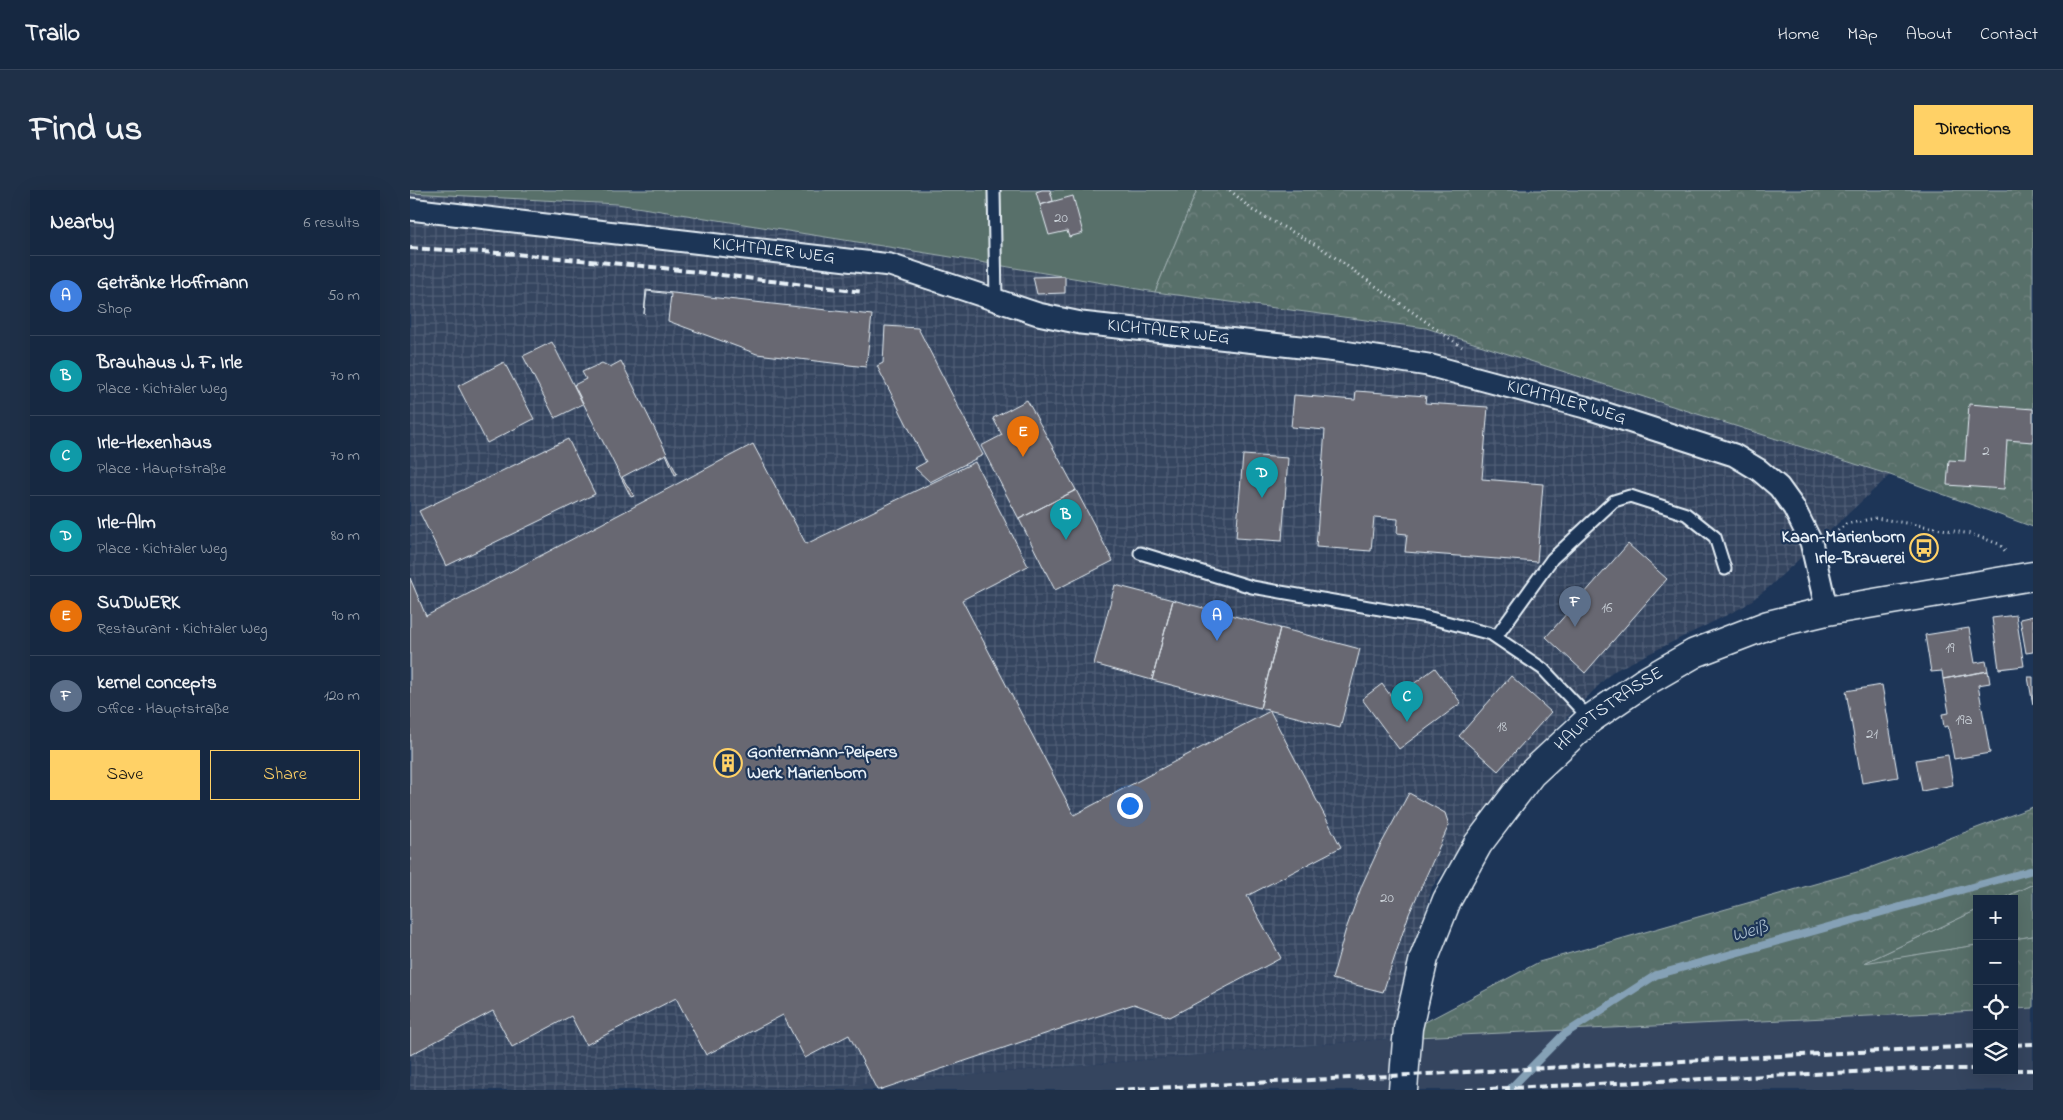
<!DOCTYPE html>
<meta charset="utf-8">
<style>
:root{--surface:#162841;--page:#1f3048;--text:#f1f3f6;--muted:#9ea6b1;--line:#35445a;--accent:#ffd166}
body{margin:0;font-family:"Indie Flower",sans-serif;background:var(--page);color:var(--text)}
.controls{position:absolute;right:15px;bottom:15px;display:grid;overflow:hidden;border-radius:0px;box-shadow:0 5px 20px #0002}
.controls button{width:45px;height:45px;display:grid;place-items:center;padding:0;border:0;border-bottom:1px solid var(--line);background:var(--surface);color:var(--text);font:25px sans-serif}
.you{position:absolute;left:719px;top:615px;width:18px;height:18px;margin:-12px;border:4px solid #fff;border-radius:50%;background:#1a73e8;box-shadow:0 0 0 8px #1a73e833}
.badge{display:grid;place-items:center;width:32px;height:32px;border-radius:50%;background:var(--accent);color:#fff;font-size:16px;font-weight:700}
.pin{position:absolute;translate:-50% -41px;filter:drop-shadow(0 1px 2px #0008)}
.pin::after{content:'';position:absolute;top:26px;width:18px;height:15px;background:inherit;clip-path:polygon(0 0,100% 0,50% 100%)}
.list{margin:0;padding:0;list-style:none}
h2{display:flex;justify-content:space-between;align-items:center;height:65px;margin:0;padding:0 20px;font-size:21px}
h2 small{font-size:16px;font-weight:400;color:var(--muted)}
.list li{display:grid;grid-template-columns:32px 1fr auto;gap:15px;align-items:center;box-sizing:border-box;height:80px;padding:0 20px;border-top:1px solid var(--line)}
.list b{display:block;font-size:19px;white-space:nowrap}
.list p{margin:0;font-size:16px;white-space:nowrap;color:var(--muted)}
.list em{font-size:16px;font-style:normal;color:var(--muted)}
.actions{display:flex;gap:10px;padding:15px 20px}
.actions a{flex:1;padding:11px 0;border:1px solid var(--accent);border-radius:0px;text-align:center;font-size:18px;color:var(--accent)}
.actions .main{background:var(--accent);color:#111}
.icon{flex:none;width:28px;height:28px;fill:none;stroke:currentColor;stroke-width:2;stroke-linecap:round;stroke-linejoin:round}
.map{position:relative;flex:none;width:1623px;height:900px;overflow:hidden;border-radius:0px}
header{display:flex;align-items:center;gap:30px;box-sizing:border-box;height:70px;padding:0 25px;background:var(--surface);border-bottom:1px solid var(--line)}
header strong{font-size:24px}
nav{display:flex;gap:28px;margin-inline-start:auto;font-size:18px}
.intro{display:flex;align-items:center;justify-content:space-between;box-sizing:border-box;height:120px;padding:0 30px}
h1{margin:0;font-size:35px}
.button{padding:12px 22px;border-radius:0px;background:var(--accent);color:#111;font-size:18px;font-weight:700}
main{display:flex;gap:30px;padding:0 30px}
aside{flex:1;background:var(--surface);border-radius:0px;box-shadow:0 5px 20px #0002}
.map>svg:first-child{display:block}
</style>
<header>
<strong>Trailo</strong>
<nav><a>Home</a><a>Map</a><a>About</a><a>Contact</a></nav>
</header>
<div class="intro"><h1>Find us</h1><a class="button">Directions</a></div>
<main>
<aside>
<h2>Nearby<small>6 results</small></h2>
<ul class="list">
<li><span class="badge" style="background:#3f7fe0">A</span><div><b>Getränke Hoffmann</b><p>Shop</p></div><em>50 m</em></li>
<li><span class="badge" style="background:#0f9aa8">B</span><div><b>Brauhaus J. F. Irle</b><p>Place · Kichtaler Weg</p></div><em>70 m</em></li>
<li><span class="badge" style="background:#0f9aa8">C</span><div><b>Irle-Hexenhaus</b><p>Place · Hauptstraße</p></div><em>70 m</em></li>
<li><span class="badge" style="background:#0f9aa8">D</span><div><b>Irle-Alm</b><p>Place · Kichtaler Weg</p></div><em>80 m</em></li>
<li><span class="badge" style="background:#e8710a">E</span><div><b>SuDWERK</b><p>Restaurant · Kichtaler Weg</p></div><em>90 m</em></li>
<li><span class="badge" style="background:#5c6f8a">F</span><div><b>kernel concepts</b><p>Office · Hauptstraße</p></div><em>120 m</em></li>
</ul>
<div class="actions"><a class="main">Save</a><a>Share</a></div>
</aside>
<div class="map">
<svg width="1623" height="900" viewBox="0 0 1623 900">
<defs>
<pattern id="industrial-grid" width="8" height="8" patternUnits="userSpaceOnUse" patternTransform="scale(1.25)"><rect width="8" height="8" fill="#34445f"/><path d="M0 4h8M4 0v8" fill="none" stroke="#515f77"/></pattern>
<pattern id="forest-crowns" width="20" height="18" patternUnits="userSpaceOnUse" patternTransform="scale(1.25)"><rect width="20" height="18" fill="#596f6a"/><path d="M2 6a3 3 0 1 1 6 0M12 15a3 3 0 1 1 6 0" fill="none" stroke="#718480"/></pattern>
</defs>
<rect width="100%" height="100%" fill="#1d3557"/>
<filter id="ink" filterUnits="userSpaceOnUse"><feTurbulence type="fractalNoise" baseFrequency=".02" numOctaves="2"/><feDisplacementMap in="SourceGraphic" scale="10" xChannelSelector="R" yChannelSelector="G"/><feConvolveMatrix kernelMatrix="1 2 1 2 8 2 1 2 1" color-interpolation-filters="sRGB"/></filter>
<g filter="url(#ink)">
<path fill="#34445f" d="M1623,818v82h-1381l190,-4 553,-48 582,-27v60h37v-62z"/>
<path fill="url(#industrial-grid)" d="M0,3l207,11 322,51 216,37 271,36 464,147 -122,113 -25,19 -131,65 -76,77 -104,138 -37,151 -553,48 -190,4h-242z"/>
<path fill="#596f6a" stroke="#a0b0b1" d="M0,0h787l-42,102 -216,-37 -322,-51 -207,-11z
M1623,694v52l-19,3v-40h-13z
M1567,720v35l-115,19z"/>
<path fill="url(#forest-crowns)" stroke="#a0b0b1" d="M787,0h836v337l-143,-52 -464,-147 -271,-36z
M1623,617v77l-32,15h-24v11l-113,53 113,-18v66l-582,27 144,-76 325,-92z
M1623,746v72l-19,1v-70z"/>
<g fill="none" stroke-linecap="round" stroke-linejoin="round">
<path stroke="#85a1b6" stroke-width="8" d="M1099,900l54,-55 93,-60 377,-105"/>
</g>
<path fill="#686872" stroke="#e8f1f8" d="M632,0h8l3,11 -13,4 -4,-13z
M663,6l10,37 -14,4 -2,-6 -18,4 -9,-30z
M655,86v17l-28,1 -4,-17z
M236,100l226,25 -6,52 -109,-13 -89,-33 3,-27 -24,-3 -3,23z
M475,136l33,2 65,127 -53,27 -15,-14 11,-6 -49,-96 6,-3z
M142,152l31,62 -28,14 -32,-62z
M211,171l56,113 -2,1 -9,-21 -44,23 12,19 -3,1 -57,-112 12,-6 -4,-7 20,-9 8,4z
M94,172l30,57 -47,24 -29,-57z
M946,201l70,5 -1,7 63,4 -6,72 61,5 -6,78 -132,-10 2,-18 -10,-1 1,-14 -24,-2 -3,34 -55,-4 9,-117 -34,-3 3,-32 61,5z
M617,210l49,90 -57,29 -38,-73 21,-11 -9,-17z
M1559,214l64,5v33l-26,-2 -3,49 -57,-4 2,-25 16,1z
M158,249l27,55 -149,72 -27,-55z
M343,254l53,100 169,-82 53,104 -66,34 112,215 196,-104 71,136 -94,49 34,62 -111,59 -36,-13 -255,86h-2l-28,-55 -44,23 -22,-43 -77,40 -30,-57 -90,47 -15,-29 -59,31 -19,-36 -83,44v-477l16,38z
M833,265l45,3 -6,83 -46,-3z
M666,300l37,71 -58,29 -36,-71z
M1218,354l39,35 -82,94 -39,-36z
M705,395l58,15 -21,80 -58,-16z
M763,410l107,28 -20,80 -108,-28z
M1606,425l8,51 -25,3 -7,-51z
M1623,426v36l-7,1 -6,-34z
M870,438l80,21 -20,79 -80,-20z
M1559,438l6,35 11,-2 2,10 -45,8 -1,-8 -11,1 -6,-37z
M1025,478l26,35 -62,46 -37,-50 20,-15 11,15z
M1578,481l2,12 -12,2 12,68 -36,6 -6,-33 -4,1 -2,-13 7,-1 -6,-34z
M1101,486l40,36 -53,59 -39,-35z
M1618,487h5v28z
M1472,495l16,92 -36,6 -16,-92z
M1538,565l5,30 -31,6 -6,-31z
M999,603l36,20 4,12 -40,89 -26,78 -51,-13 13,-47 17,-47 17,-37z"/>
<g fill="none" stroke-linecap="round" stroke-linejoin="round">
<defs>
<path id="lane" d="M584,0l2,109
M730,363l112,34 175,30 64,17 52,35 47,50
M1086,447l56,-78 62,-58 16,-5 56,18 29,23 10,32"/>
<g id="street">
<path id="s1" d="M0,19l480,56 148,49 43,9 256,28 91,14 157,42 149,48 25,15 20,17 15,21 17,34 16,69"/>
</g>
<g id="secondary">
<path id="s2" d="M993,900l5,-62 16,-70 23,-58 31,-56 53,-70 59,-55 53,-36 52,-30 73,-28 59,-14 206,-35"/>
</g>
</defs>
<use href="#lane" stroke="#e8f1f8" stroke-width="15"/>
<use href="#street" stroke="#e8f1f8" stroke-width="25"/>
<use href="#secondary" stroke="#e8f1f8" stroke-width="31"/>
<path stroke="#e8f1f8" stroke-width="3" stroke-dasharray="1 4" stroke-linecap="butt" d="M820,0l22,20 68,37 142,100
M1424,344l12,-10 30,-6 95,16 28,10 7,8"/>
<use href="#lane" stroke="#1d3557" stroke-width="11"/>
<use href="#street" stroke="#1d3557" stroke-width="21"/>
<use href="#secondary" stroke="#1d3557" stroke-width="28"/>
<path stroke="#e8f1f8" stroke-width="4" stroke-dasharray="8 4" stroke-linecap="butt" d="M0,58l106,6 147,14 200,24
M1604,855l19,-1
M1604,880h19
M705,900l862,-44
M1056,900l453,-21h58"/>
</g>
</g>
<defs>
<symbol id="bus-ring" viewBox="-11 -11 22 22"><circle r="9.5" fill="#1d3557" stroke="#ffd166" stroke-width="1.5"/><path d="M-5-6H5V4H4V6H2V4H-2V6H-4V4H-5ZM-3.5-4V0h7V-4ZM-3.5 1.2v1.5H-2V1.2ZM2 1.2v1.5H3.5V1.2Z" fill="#ffd166"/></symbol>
<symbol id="building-ring" viewBox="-11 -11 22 22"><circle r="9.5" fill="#1d3557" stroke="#ffd166" stroke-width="1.5"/><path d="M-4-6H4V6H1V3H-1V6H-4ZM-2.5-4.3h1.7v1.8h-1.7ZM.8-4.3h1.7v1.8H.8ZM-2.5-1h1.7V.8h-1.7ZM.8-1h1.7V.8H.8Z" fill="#ffd166"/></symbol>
</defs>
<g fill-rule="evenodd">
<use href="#bus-ring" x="1498" y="342" width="32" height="32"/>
<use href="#building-ring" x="302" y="557" width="32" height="32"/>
</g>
<g text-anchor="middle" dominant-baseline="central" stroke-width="4.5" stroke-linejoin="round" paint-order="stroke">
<g font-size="15" fill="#c8cfd6">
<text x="651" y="28">20</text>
<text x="1576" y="261">2</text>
<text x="1197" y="418">16</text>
<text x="1540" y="458">19</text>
<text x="1554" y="530">19a</text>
<text x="1092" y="537">18</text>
<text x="1462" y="544">21</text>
<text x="977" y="708">20</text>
</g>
<g font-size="18" fill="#e8f1f8" stroke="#1d3557">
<text stroke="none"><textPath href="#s1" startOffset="366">KICHTALER WEG</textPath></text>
<text stroke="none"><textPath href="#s1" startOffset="771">KICHTALER WEG</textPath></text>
<text stroke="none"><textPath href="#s1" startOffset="1176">KICHTALER WEG</textPath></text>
<text stroke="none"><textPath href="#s2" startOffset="450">HAUPTSTRASSE</textPath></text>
</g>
<g font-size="18" font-weight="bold" fill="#e8f1f8" stroke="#1d3557" text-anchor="end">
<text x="1495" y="348">Kaan-Marienborn<tspan x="1495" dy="21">Irle-Brauerei</tspan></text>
<text x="337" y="563" text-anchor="start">Gontermann-Peipers<tspan x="337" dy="21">Werk Marienborn</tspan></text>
</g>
<g font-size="19" font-style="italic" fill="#aec2d2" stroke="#1d3557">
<text transform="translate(1340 742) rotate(-16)">Weiß</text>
</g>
</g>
</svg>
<div class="controls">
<button>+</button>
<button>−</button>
<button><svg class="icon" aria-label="locate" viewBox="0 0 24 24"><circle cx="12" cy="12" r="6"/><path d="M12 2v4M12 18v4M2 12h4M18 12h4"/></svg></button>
<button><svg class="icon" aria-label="layers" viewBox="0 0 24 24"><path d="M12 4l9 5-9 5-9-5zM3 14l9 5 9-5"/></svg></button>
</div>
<div class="you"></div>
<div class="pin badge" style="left:807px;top:451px;background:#3f7fe0">A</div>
<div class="pin badge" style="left:656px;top:350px;background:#0f9aa8">B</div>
<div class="pin badge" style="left:997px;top:532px;background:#0f9aa8">C</div>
<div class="pin badge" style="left:852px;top:308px;background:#0f9aa8">D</div>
<div class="pin badge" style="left:613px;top:267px;background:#e8710a">E</div>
<div class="pin badge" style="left:1165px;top:437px;background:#5c6f8a">F</div>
</div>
</main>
